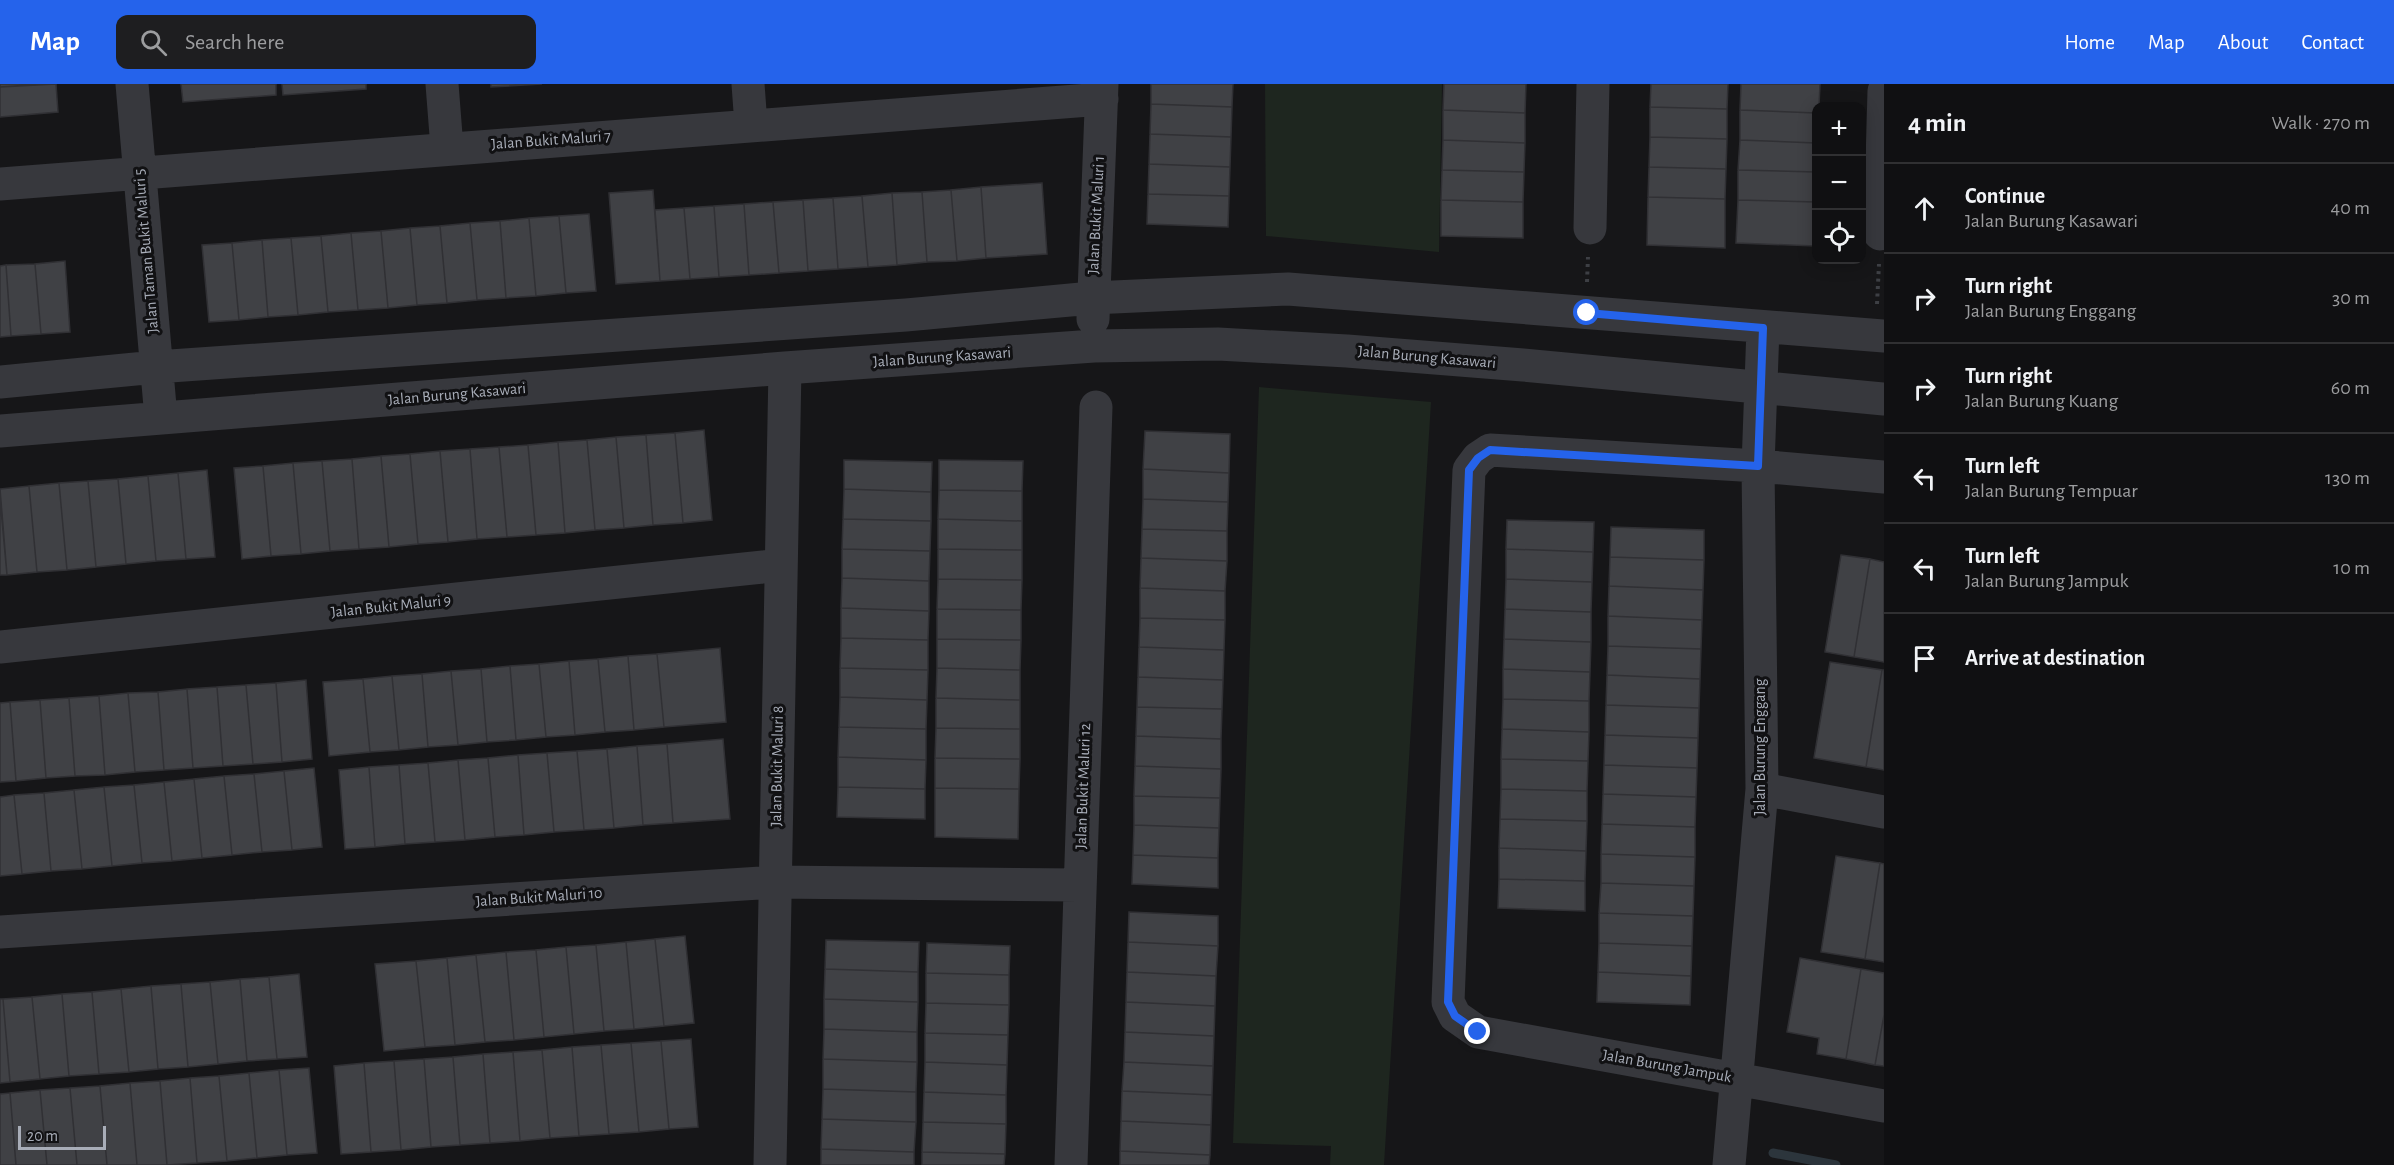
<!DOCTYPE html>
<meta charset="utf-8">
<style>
:root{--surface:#101012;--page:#1e1e20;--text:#f1f3f6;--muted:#9c9d9f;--line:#303032;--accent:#2563eb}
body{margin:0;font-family:"Alegreya Sans",sans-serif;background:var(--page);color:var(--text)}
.controls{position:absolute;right:18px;top:18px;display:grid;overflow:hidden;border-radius:12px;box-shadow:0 3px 15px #0003}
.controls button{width:54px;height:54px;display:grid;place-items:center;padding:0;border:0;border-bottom:2px solid var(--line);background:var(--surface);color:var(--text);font:30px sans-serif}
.scale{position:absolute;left:18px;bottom:15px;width:88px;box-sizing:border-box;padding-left:6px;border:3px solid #a8adb8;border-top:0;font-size:16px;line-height:21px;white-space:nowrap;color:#a8adb8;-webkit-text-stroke:4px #111113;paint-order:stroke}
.stop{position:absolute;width:18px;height:18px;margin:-14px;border:4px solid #2563eb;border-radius:50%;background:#fff}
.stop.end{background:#2563eb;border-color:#fff;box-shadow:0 2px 6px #0008}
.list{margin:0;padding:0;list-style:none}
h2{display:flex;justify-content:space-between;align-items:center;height:78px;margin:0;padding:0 24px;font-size:26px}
h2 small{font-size:20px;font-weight:400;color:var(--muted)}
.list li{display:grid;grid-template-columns:39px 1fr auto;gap:18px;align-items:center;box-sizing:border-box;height:90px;padding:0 24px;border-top:2px solid var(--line)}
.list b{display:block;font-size:22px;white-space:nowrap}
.list p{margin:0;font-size:20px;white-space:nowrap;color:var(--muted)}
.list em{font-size:20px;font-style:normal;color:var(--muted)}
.icon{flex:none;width:33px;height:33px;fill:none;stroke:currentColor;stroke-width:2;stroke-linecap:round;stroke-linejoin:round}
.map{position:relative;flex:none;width:1884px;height:1081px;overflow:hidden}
header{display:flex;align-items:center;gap:36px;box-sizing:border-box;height:84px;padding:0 30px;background:var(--accent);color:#fff}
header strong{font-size:28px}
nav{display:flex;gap:33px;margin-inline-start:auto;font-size:21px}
.search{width:420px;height:54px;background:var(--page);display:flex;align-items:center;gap:15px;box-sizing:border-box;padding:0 21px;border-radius:12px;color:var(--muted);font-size:22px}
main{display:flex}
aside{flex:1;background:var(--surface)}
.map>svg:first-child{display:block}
</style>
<header>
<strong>Map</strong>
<div class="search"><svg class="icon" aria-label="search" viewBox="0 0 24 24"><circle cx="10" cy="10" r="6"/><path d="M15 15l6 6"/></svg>Search here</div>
<nav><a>Home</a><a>Map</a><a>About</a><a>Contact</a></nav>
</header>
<main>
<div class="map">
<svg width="1884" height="1081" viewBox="0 0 1884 1081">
<rect width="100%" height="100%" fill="#161618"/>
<path fill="#1e261f" d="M1265,0h177l-3,168 -173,-16z
M1259,303l172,15 -47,763h-54l1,-19 -98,-3z"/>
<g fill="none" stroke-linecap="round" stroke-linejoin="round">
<path stroke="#2c353c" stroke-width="9" d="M1773,1069l63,12"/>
</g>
<path fill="#404145" stroke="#303034" stroke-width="1.5" d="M0,0h43l-43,3z
M56,0l2,28 -58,5v-30z
M181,0h95v11l-93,7z
M282,0h84v5l-83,6z
M491,0h51l-51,3z
M1151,0h82l-1,23 -81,-3z
M1444,0h82l-1,29 -82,-3z
M1651,0h77l-1,25 -77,-2z
M1741,0h79l-1,22h-3v7l-76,-3z
M1151,20l81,3 -1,30 -81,-3z
M1650,23l77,2v30l-77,-2z
M1443,26l82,3v30l-82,-3z
M1740,26l76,3v30l-76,-3z
M1150,50l81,3 -1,30 -81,-3z
M1650,53l77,2 -1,30 -77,-2z
M1443,56l82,3 -1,29 -82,-2z
M1740,56l76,3v29l-78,-2z
M1149,80l81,3 -1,29 -81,-2z
M1649,83l77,2 -1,30 -77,-2z
M1442,86l82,2 -1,30 -82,-2z
M1738,86l78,2v30l-78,-2z
M1042,99l5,71 -61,4 -5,-71z
M981,103l5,71 -29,3 -6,-71z
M653,106l7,91 -44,3 -7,-91z
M951,106l6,71 -30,1 -5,-70z
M922,108l5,70 -30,3 -5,-72z
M892,109l5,72 -29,2 -6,-71z
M1148,110l81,2 -1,31 -81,-3z
M862,112l6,71 -30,2 -5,-71z
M1648,113l77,2v49l-78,-3z
M833,114l5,71 -30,2 -5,-71z
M803,116l5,71 -29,2 -6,-71z
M1441,116l82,2v36l-82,-2z
M1738,116l78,2 -1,44 -79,-3z
M773,118l6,71 -30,2 -5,-71z
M744,120l5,71 -30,2 -5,-71z
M714,122l5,71 -29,2 -6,-71z
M684,124l6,71 -30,2 -5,-71z
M589,130l7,77 -30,2 -7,-77z
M559,132l7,77 -30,3 -7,-78z
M529,134l7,78 -30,2 -6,-77z
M500,137l6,77 -29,2 -7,-77z
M470,139l7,77 -30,3 -7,-77z
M440,142l7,77 -30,2 -7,-77z
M410,144l7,77 -29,3 -7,-77z
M381,147l7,77 -30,2 -7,-77z
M351,149l7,77 -30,2 -7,-76z
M321,152l7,76 -30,3 -7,-77z
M291,154l7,77 -30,2 -6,-77z
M262,156l6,77 -29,3 -7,-77z
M232,159l7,77 -30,2 -7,-77z
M65,177l5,71 -29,2 -6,-70z
M35,180l6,70 -30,2 -5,-71z
M6,181l5,71 -11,1v-71z
M704,346l8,90 -29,3 -8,-90z
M1145,347l85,3 -1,39 -86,-4z
M675,349l8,90 -30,2 -7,-90z
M646,351l7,90 -29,3 -8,-91z
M616,353l8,91 -29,2 -8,-90z
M587,356l8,90 -30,3 -7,-91z
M558,358l7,91 -29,2 -8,-90z
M528,361l8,90 -29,2 -8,-90z
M499,363l8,90 -30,2 -7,-90z
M470,365l7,90 -29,3 -8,-91z
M440,367l8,91 -30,2 -8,-90z
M410,370l8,90 -29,3 -8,-91z
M381,372l8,91 -30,2 -7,-90z
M352,375l7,90 -29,2 -8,-90z
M844,376l88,2 -1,30 -87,-3z
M939,376l84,1 -1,30 -83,-1z
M322,377l8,90 -29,3 -8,-91z
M293,379l8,91 -30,2 -8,-90z
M263,382l8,90 -29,3 -8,-91z
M1143,385l86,4 -1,29 -85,-3z
M207,386l8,87 -29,2 -8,-86z
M178,389l8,86 -30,2 -8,-85z
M148,392l8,85 -30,3 -8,-85z
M118,395l8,85 -30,3 -8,-86z
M88,397l8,86 -29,3 -8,-87z
M59,399l8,87 -30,2 -8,-86z
M29,402l8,86 -30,3 -7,-86z
M844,405l87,3v29l-88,-2z
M939,406l83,1v30l-84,-2z
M0,414l7,77h-7z
M1143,415l85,3 -1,29 -85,-2z
M843,435l88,2 -1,30 -88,-2z
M938,435l84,2v29l-84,-1z
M1507,436l87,2 -1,30 -87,-3z
M1611,443l93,3v30l-94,-3z
M1142,445l85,2v30l-86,-3z
M842,465l88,2 -1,30 -87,-3z
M938,465l84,1v30l-84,-1z
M1506,465l87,3 -1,30 -86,-3z
M1841,471l29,4 -16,98 -29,-5z
M1610,473l94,3 -1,30 -94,-4z
M1141,474l86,3 -2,30 -85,-3z
M1870,475l14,3v100l-30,-5z
M842,494l87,3v30l-88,-3z
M938,495l84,1 -1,30 -84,-1z
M1506,495l86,3 -1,30 -86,-3z
M1609,502l94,4 -1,30 -94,-4z
M1140,504l85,3v29l-85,-2z
M841,524l88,3 -1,29 -87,-2z
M937,525l84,1v30l-84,-1z
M1505,525l86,3v30l-87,-3z
M1608,532l94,4 -1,29 -93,-3z
M1140,534l85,2 -1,30 -85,-3z
M841,554l87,2v30l-88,-2z
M937,555l84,1 -1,30 -83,-2z
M1504,555l87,3 -1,30 -87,-3z
M1608,562l93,3 -1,30 -93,-4z
M1139,563l85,3 -1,30 -85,-3z
M720,564l6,74 -62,5 -7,-73z
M657,570l7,73 -30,3 -6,-74z
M628,572l6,74 -29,2 -7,-73z
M598,575l7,73 -30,3 -6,-74z
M569,577l6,74 -29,2 -7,-73z
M1830,578l52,8 -16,97 -52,-9z
M539,580l7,73 -30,3 -6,-74z
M510,582l6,74 -29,2 -6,-73z
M840,584l88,2 -1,30 -87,-3z
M937,584l83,2v30l-84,-2z
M481,585l6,73 -29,3 -7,-74z
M1503,585l87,3 -1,29 -86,-2z
M1882,586h2v100l-18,-3z
M451,587l7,74 -30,2 -6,-73z
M422,590l6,73 -29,3 -7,-74z
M1607,591l93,4 -1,29 -93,-3z
M392,592l7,74 -29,2 -7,-73z
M1138,593l85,3 -1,29 -85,-2z
M363,595l7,73 -41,4 -6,-74z
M306,596l6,79 -30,3 -6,-79z
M276,599l6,79 -29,2 -7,-79z
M246,601l7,79 -30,2 -6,-79z
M217,603l6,79 -30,2 -6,-79z
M187,605l6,79 -29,2 -6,-78z
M158,608l6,78 -29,2 -7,-79z
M128,609l7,79 -30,3 -6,-79z
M99,612l6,79 -30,1 -6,-78z
M840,613l87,3 -1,29 -87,-2z
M69,614l6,78 -29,2 -6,-78z
M936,614l84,2v29l-84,-1z
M1503,615l86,2v31l-87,-3z
M40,616l6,78 -30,3 -6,-79z
M10,618l6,79 -16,1v-79z
M1606,621l93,3 -1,30 -93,-3z
M1137,623l85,2 -1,30 -85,-3z
M839,643l87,2v31l-88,-3z
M936,644l84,1v30l-85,-1z
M1502,645l87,3 -1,29 -87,-2z
M1605,651l93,3 -1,30 -93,-3z
M1136,652l85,3v30l-86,-3z
M723,655l7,80 -57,4 -6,-79z
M667,660l6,79 -30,2 -6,-79z
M637,662l6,79 -29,3 -7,-79z
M607,665l7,79 -30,2 -7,-79z
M577,667l7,79 -30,2 -7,-79z
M547,669l7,79 -30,3 -6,-80z
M518,671l6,80 -29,2 -7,-79z
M838,673l88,3 -1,29 -87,-2z
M488,674l7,79 -30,3 -7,-80z
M935,674l85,1 -1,30 -84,-1z
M1501,675l87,2 -1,30 -86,-2z
M458,676l7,80 -30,2 -7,-79z
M428,679l7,79 -30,2 -6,-79z
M399,681l6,79 -30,3 -6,-80z
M1604,681l93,3 -1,29 -93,-3z
M1135,682l86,3 -1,29 -86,-2z
M369,683l6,80 -30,2 -6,-79z
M314,684l8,79 -30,3 -8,-79z
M284,687l8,79 -30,2 -8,-78z
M254,690l8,78 -30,3 -8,-79z
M224,692l8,79 -30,3 -8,-79z
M194,695l8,79 -30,3 -8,-79z
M164,698l8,79 -30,2 -8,-78z
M134,701l8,78 -30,3 -8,-79z
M104,703l8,79 -30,3 -8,-79z
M838,703l87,2v30l-88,-2z
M935,704l84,1 -1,50 -83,-2z
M1501,705l86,2v30l-87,-2z
M74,706l8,79 -31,2 -7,-78z
M44,709l7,78 -29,3 -8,-79z
M1603,710l93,3 -1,30 -93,-3z
M14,711l8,79 -22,2v-79z
M1134,712l86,2 -1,30 -85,-3z
M1500,735l87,2 -1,30 -87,-3z
M1602,740l93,3v30l-94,-3z
M1134,741l85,3 -1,30 -85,-3z
M1499,764l87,3 -1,30 -86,-2z
M1601,770l94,3 -1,29 -93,-3z
M1133,771l85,3v30l-86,-4z
M1836,772l44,7 -15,96 -44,-7z
M1880,779l4,1v98l-19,-3z
M1499,795l86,2v30l-87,-3z
M1601,799l93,3 -1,30 -94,-3z
M1129,828l89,4v30l-90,-4z
M1599,829l94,3 -1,30 -93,-3z
M685,852l9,87 -30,3 -9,-87z
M655,855l9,87 -30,3 -8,-87z
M826,856l93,2 -1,30 -93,-3z
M626,858l8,87 -30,2 -8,-86z
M1128,858l90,4 -2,30 -89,-4z
M927,859l83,3 -1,29 -83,-2z
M1599,859l93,3 -1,30 -93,-4z
M596,861l8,86 -30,3 -8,-87z
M566,863l8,87 -30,3 -8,-87z
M536,866l8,87 -30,3 -8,-88z
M506,868l8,88 -29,2 -9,-87z
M476,871l9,87 -30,3 -8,-87z
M447,874l8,87 -30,2 -9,-86z
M1800,874l61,11 -15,90 -29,-5 2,-16 -32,-6z
M416,877l9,86 -41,4 -9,-87z
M825,885l93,3v30l-94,-3z
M1861,885l23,4v42l-9,50 -29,-6z
M1127,888l89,4 -1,30 -89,-4z
M1598,888l93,4 -1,29 -93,-3z
M926,889l83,2v30l-83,-2z
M299,890l8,83 -30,2 -8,-82z
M269,893l8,82 -30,2 -7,-82z
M240,895l7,82 -29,3 -8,-82z
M210,898l8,82 -30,3 -7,-83z
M181,900l7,83 -30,2 -7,-83z
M151,902l7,83 -29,3 -8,-83z
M121,905l8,83 -30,2 -7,-82z
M92,908l7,82 -30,2 -7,-82z
M62,910l7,82 -29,3 -8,-82z
M32,913l8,82 -30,3 -7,-83z
M0,915h3l7,83 -10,1z
M824,915l94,3 -1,30 -93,-3z
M1126,918l89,4 -1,30 -89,-4z
M926,919l83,2 -1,30 -83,-2z
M1884,931v51l-9,-1z
M824,945l93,3v30l-94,-3z
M1125,948l89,4 -1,30 -89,-4z
M925,949l83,2 -1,30 -82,-3z
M691,955l7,88 -29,2 -8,-88z
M661,957l8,88 -30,3 -8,-89z
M631,959l8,89 -30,2 -8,-89z
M601,961l8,89 -30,2 -7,-89z
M572,963l7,89 -29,2 -8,-88z
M542,966l8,88 -30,3 -7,-89z
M513,968l7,89 -30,2 -7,-89z
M483,970l7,89 -30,2 -7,-88z
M453,973l7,88 -29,2 -7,-88z
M424,975l7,88 -30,3 -7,-89z
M823,975l94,3 -1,30 -93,-3z
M394,977l7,89 -30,2 -7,-89z
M925,978l82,3 -1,30 -82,-3z
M1124,978l89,4 -1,29 -90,-4z
M364,979l7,89 -30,2 -7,-88z
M309,984l8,85 -30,2 -8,-85z
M279,986l8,85 -30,3 -8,-85z
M249,989l8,85 -30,3 -8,-85z
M219,992l8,85 -30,2 -7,-85z
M190,994l7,85 -30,2 -7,-84z
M160,997l7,84h-30l-7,-82z
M130,999l7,82h-30l-7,-79z
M100,1002l7,79h-30l-7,-77z
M70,1004l7,77h-30l-7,-75z
M823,1005l93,3v30l-94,-3z
M40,1006l7,75h-31l-6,-72z
M1122,1007l90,4 -1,30 -90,-4z
M924,1008l82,3v29l-83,-2z
M10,1009l6,72h-16v-71z
M822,1035l94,3 -2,30 -93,-3z
M1121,1037l90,4 -1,30 -90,-4z
M923,1038l83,2 -1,30 -83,-2z
M821,1065l93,3v13h-93z
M1120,1067l90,4 -1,10h-89z
M922,1068l83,2 -1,11h-82z"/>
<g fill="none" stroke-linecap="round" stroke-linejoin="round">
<path stroke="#3d3f44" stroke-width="4" stroke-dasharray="3 4.5" stroke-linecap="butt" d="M1587,198l1,-25
M1877,220l2,-40"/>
<path stroke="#37383d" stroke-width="33" d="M132,0l29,334
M442,0l5,64
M748,0l3,41
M0,100l1102,-85
M1590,144l3,-144
M1880,150l4,-143
M1093,235l9,-235
M0,298l156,-15 750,-52 186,-17 196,-9 596,47
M0,347l785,-63 309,-22 124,-2 129,7 176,14 361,34
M1884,393l-126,-11 -268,-16 -12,8 -9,12 -21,532 7,14 23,16 406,74
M0,563l781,-82
M1762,705l122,23
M0,848l775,-50 304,3
M770,1081l15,-797
M1071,1081l25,-758
M1729,1081l33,-376 -4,-323 5,-138"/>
</g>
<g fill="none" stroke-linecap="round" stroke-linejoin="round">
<path stroke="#2563eb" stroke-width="8" d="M1478,948l-23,-16 -7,-14 21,-532 9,-12 12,-8 268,16 5,-138 -176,-15"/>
</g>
<g text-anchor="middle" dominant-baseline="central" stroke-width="6" stroke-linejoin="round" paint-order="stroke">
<g font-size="16" fill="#a8adb8" stroke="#111113">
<text transform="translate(551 56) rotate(-4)">Jalan Bukit Maluri 7</text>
<text transform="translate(1096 131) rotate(-87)">Jalan Bukit Maluri 1</text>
<text transform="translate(146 167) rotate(-95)">Jalan Taman Bukit Maluri 5</text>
<text transform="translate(942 273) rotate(-4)">Jalan Burung Kasawari</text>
<text transform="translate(1427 273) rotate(5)">Jalan Burung Kasawari</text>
<text transform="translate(457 310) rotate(-5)">Jalan Burung Kasawari</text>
<text transform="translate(391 522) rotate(-6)">Jalan Bukit Maluri 9</text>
<text transform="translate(1760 663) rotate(-90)">Jalan Burung Enggang</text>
<text transform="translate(777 682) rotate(-89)">Jalan Bukit Maluri 8</text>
<text transform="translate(1083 702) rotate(-88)">Jalan Bukit Maluri 12</text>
<text transform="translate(539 813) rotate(-4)">Jalan Bukit Maluri 10</text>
<text transform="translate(1667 982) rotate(10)">Jalan Burung Jampuk</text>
</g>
</g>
</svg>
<div class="controls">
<button>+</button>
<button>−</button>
<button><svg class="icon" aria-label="locate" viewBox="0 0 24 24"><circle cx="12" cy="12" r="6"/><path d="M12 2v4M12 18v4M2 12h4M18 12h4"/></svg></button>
</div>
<div class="scale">20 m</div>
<div class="stop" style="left:1587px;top:229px"></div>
<div class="stop end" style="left:1478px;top:948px"></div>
</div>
<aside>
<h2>4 min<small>Walk · 270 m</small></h2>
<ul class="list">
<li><svg class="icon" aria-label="ahead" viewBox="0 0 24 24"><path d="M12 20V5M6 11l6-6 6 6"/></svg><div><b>Continue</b><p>Jalan Burung Kasawari</p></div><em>40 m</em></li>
<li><svg class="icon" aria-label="right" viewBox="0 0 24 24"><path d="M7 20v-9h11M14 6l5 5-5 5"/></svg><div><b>Turn right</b><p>Jalan Burung Enggang</p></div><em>30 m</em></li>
<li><svg class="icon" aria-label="right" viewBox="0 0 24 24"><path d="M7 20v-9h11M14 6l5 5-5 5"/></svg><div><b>Turn right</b><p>Jalan Burung Kuang</p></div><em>60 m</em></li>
<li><svg class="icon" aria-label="left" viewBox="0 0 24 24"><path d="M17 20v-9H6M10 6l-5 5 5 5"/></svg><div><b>Turn left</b><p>Jalan Burung Tempuar</p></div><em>130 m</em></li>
<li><svg class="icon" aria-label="left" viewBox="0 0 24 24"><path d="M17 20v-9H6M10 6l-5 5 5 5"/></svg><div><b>Turn left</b><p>Jalan Burung Jampuk</p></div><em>10 m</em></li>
<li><svg class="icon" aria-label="arrive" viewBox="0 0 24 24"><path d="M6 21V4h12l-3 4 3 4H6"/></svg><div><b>Arrive at destination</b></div></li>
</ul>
</aside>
</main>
